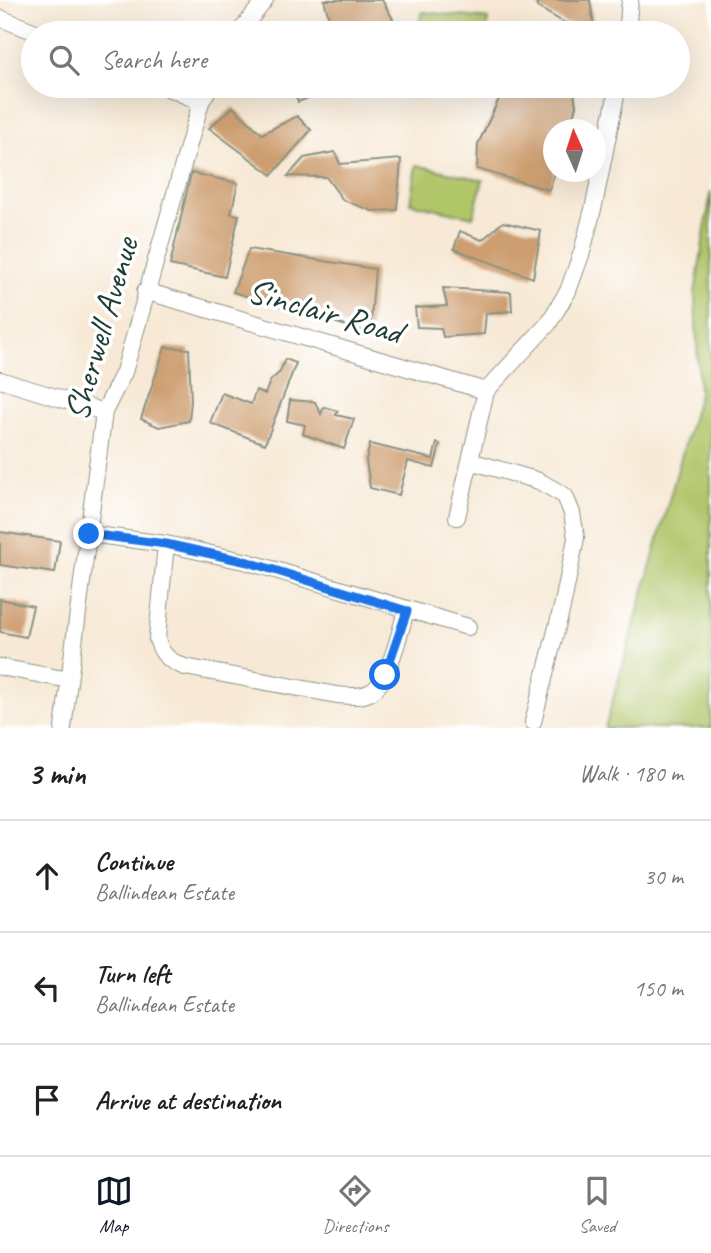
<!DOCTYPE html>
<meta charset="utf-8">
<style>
:root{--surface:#fff;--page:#f6f6f6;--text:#222;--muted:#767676;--line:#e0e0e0;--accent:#111827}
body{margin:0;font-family:Caveat,sans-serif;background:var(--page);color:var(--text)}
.compass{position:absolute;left:543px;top:119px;width:63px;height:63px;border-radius:50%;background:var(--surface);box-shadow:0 7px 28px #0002;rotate:357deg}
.stop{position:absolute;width:21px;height:21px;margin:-16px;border:5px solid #1a73e8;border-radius:50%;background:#fff}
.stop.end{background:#1a73e8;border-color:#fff;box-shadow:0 2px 7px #0008}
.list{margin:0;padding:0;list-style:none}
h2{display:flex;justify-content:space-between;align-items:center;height:91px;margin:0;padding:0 28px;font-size:30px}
h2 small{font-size:23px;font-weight:400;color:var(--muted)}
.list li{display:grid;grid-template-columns:46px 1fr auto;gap:21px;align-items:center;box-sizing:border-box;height:112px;padding:0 28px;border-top:2px solid var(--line)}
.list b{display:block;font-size:26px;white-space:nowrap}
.list p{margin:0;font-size:23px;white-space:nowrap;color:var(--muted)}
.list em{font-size:23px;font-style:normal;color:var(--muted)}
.icon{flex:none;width:38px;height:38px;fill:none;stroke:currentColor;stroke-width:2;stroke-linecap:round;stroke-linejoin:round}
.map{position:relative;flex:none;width:711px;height:728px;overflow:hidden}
.search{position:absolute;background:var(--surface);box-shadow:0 7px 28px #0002;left:21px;right:21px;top:21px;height:77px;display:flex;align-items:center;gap:18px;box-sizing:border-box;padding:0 24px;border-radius:38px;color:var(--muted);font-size:26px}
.sheet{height:427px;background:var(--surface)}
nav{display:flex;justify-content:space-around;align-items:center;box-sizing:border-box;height:98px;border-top:2px solid var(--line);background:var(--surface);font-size:19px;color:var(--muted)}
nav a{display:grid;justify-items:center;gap:4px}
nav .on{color:var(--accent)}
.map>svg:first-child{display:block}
</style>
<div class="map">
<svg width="711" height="728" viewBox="0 0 711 728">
<rect width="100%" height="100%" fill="#fff"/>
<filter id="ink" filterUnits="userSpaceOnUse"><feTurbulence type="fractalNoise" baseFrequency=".0143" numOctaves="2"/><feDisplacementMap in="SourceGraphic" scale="14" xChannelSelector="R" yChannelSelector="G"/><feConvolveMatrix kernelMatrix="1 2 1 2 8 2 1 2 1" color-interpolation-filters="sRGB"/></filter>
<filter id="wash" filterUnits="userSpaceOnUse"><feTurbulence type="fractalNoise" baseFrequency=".00686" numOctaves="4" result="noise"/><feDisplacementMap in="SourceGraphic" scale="28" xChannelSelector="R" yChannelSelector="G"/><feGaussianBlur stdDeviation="1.57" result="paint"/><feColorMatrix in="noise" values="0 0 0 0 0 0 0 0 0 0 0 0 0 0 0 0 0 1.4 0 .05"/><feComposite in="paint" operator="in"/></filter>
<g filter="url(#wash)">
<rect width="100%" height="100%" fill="#f7e9d5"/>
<path fill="#b1c569" stroke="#68814e" stroke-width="2" d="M423,12l65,7 -2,14h-71z
M416,165l67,15 -10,37 -63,-14z
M711,191v537h-106l94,-334 -4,-100z"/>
<g id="blocks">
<path fill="#cd9e6f" d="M324,0h58l11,19 -14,14 -47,-5z
M537,0h53l4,28 -29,-5 -28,-16z
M292,86h47l-41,16z
M505,86h68l3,20 -7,24h-15v42h1l-6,18 -72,-21 1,-25z
M233,107l29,27 35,-18 14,14 -39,45 -63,-47z
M335,152l5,12 61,-5 -4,51 -25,1 -29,-11 -17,-23 -38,-1 16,-18z
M191,173l47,10 -7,31 8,1 -14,62 -55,-12z
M503,222l38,9 -8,47 -79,-29 6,-18 22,9z
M249,249l126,20 -5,64 -137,-41z
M443,288l68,4 1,19 -26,2 -2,21 -41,3 -2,-9 -24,-1 -2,-19 32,-2z
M165,347l24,2 2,52 -2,20 -30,6 -18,-8z
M285,359l11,4 -31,81 -55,-21 12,-30 29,11 5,-14 9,4 5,-13 10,-9z
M290,400l25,2 6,12 3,-7 14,4 -2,4 18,4 -10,30 -41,-15 2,-9 -18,-4z
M437,443l3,1 -6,24 -26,-7 -9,34 -29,-7 -4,-28 4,-16 63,15z
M0,532l60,9 -5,32 -55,-8z
M0,599l33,7 -7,31 -26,-5z"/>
</g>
</g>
<g filter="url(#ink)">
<use href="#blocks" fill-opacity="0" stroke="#8b9384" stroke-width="2"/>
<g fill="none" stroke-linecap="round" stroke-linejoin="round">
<defs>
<path id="minor" d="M0,18l38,15
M239,33l26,-33
M627,33l3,-33
M163,86l38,16
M145,291l341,100
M0,380l104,32
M470,461l69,20 26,15 7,17 4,25 -13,65 -30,119
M457,517l29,-126 62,-67 20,-33 14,-39 12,-47 24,-119
M89,534l77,10 82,18 220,65
M166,544l-9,94c4,17 12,23 28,29l152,28c12,1 23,3 34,-3 18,-10 29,-61 35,-81
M0,667l69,13
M63,728l41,-316 20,-40 77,-270 9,-16"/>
</defs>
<use href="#minor" stroke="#8b9384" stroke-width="18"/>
<use href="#minor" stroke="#fff" stroke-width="16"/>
</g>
</g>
<g fill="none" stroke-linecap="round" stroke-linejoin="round" filter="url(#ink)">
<path stroke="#1a73e8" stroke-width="9" d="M89,534l77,10 82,18 159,49 -22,64"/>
</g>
<g text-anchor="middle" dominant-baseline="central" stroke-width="7" stroke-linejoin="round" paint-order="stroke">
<g font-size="35" fill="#1f3d34" stroke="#fff">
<text transform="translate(325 311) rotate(16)">Sinclair Road</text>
<text transform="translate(101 329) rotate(-74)">Sherwell Avenue</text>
</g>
</g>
</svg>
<svg class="compass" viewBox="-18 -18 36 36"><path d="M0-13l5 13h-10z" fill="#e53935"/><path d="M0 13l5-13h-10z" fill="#767676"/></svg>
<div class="stop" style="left:385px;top:675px"></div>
<div class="stop end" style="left:89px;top:534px"></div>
<div class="search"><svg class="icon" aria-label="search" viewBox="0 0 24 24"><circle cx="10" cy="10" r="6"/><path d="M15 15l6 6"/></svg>Search here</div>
</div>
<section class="sheet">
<h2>3 min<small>Walk · 180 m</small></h2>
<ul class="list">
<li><svg class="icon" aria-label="ahead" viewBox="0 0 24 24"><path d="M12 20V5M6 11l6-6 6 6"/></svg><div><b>Continue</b><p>Ballindean Estate</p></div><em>30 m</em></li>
<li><svg class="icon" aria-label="left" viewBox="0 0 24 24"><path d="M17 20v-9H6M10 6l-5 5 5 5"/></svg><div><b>Turn left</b><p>Ballindean Estate</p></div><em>150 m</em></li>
<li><svg class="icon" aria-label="arrive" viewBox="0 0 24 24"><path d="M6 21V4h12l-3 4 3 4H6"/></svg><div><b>Arrive at destination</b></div></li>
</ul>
</section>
<nav>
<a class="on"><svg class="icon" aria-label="map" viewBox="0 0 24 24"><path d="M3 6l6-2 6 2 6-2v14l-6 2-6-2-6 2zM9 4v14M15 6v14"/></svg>Map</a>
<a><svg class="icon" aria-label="directions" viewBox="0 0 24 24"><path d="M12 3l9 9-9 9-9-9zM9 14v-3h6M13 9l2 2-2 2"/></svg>Directions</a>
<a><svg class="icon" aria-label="saved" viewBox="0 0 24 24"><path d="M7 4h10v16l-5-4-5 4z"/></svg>Saved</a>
</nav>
